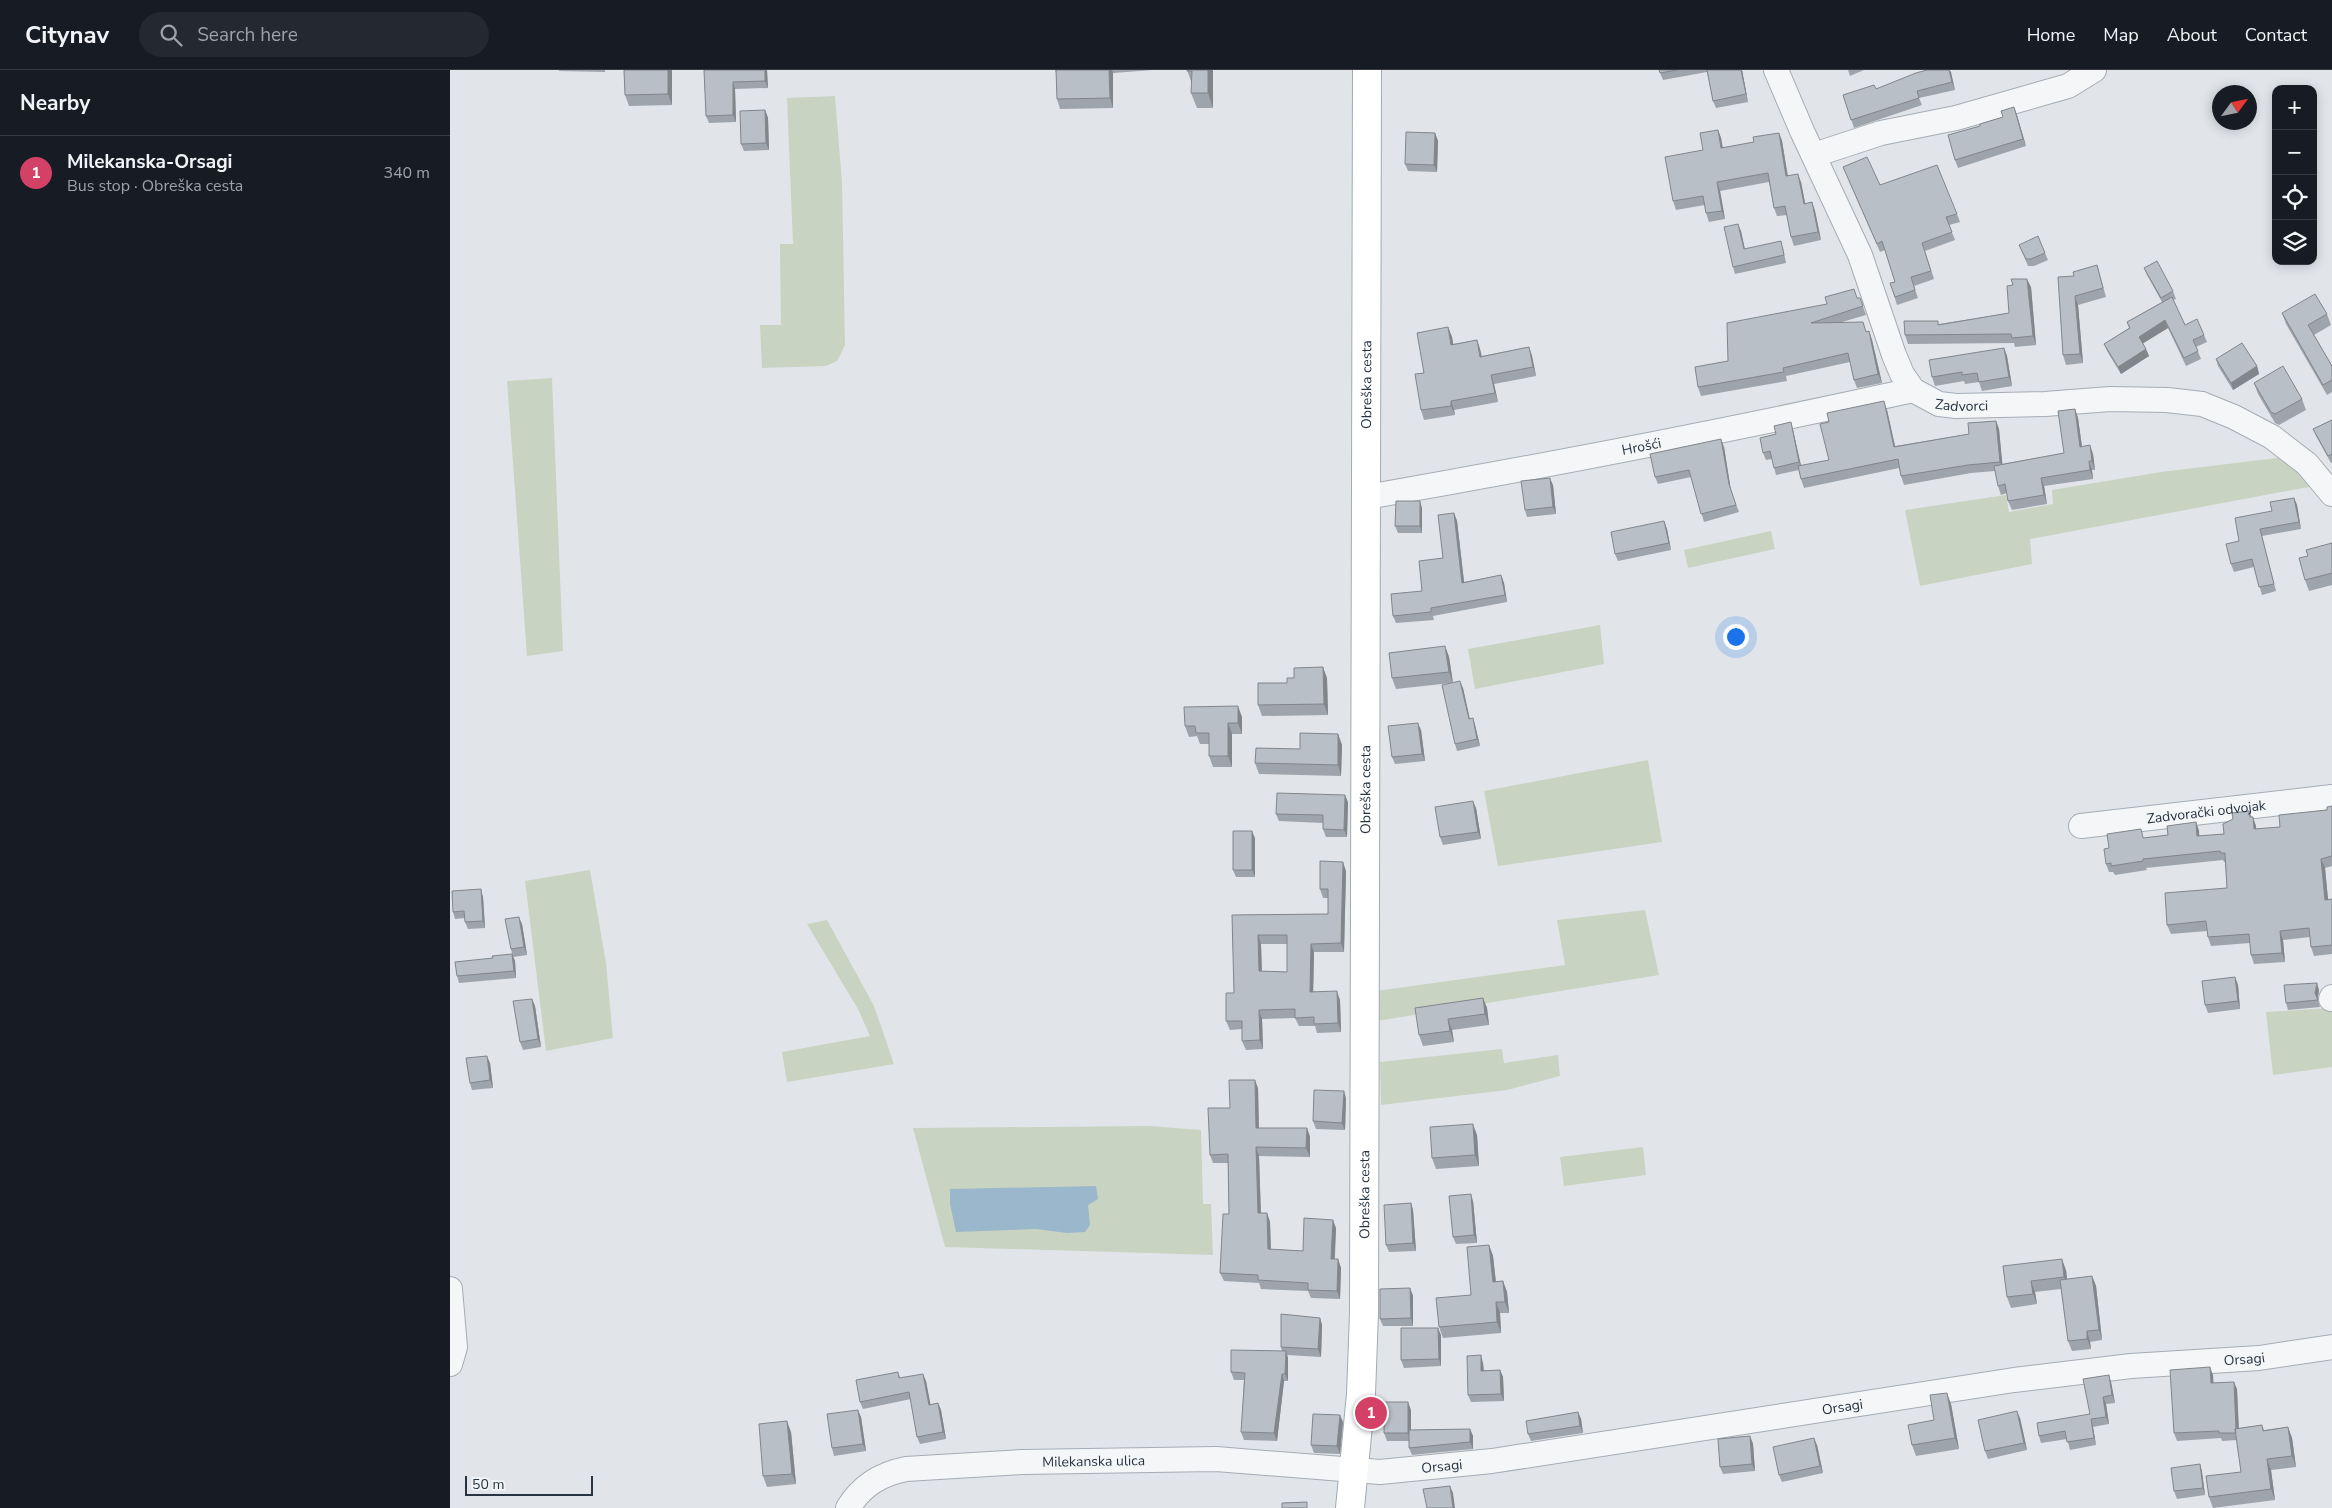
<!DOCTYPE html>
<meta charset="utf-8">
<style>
:root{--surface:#171b24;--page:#242831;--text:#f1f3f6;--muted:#9ea1a6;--line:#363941;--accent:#d34266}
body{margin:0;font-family:"Nunito Sans",sans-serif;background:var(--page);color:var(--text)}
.controls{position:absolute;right:15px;top:15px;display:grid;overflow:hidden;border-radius:10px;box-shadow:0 2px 12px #0003}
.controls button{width:45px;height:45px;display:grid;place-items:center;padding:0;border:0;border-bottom:1px solid var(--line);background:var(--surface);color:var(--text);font:25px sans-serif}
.compass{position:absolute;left:1762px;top:15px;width:45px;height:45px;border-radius:50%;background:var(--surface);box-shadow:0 2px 12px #0003;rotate:57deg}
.scale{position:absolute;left:15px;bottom:12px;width:128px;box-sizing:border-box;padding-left:5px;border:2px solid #283442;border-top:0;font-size:14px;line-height:18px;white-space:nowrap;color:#283442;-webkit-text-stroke:4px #f0f4f7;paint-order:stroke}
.you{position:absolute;left:1285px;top:566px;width:18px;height:18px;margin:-12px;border:4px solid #fff;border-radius:50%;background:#1a73e8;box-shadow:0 0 0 8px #1a73e833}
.badge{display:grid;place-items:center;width:32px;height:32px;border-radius:50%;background:var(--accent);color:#fff;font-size:16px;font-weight:700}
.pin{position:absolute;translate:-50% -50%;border:2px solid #fff;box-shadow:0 1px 5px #0006}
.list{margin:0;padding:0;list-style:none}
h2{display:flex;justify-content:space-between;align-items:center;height:65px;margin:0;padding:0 20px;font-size:21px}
h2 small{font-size:16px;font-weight:400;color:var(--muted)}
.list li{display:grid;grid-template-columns:32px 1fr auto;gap:15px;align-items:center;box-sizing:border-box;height:75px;padding:0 20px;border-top:1px solid var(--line)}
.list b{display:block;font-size:19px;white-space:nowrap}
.list p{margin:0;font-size:16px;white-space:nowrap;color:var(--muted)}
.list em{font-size:16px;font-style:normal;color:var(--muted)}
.icon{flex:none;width:28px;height:28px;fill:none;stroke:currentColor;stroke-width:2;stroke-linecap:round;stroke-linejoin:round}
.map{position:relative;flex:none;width:1882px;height:1438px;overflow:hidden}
header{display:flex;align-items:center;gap:30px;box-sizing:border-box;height:70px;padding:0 25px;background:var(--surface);border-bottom:1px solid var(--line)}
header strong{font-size:24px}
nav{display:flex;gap:28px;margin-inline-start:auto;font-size:18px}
.search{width:350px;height:45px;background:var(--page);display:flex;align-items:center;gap:12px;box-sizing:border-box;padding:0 18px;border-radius:28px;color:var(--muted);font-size:19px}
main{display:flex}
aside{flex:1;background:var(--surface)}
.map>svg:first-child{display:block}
</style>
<header>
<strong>Citynav</strong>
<div class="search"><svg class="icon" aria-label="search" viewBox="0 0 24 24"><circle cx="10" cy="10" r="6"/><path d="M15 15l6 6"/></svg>Search here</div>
<nav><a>Home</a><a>Map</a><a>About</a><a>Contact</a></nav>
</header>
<main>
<aside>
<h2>Nearby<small></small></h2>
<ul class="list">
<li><span class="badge">1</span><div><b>Milekanska-Orsagi</b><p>Bus stop · Obreška cesta</p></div><em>340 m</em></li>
</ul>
</aside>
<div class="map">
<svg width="1882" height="1438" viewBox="0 0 1882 1438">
<rect width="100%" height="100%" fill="#e1e5ea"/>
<path fill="#c8d4c1" d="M385,26l7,86 3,163 -8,16 -11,5 -64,2 -2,-43h21l-1,-81h13l-6,-146z
M102,308l11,273 -36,5 -20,-275z
M1835,387l29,29 -284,53 2,25 -112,22 -15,-76 101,-15 3,17 44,-8 -1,-14 109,-18z
M1321,461l4,18 -87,19 -4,-18z
M1150,555l4,39 -129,25 -7,-40z
M1198,690l14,82 -164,24 -14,-75z
M140,800l16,93 7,75 -67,13 -21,-170z
M1195,840l14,65 -282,46 -1,-30 189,-26 -8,-45z
M377,850l47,86 20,58 -107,18 -5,-30 88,-16 -12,-27 -51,-85z
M1882,938v59l-59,8 -7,-63z
M1052,979l2,14 54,-8 2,21 -53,14 -126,15 -1,-43z
M700,1056l51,4 2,74h8l2,51 -268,-8 -32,-119z
M1193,1077l3,28 -82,11 -4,-29z"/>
<path fill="#9ab7cb" d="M646,1116l2,13 -10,6 2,20 -5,7 -18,1 -31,-4 -80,3 -6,-28v-15z"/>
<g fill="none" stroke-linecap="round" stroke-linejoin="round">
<defs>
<g id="minor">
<path id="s1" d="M1326,0l26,61 58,124 34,100 8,19 11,16 26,14 17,2 89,-2 65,-5 57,1 35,4 32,13 38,20 35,27 25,30"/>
<path d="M1364,85l67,-22 75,-15 112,-32 26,-16"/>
<path id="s2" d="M917,427c183,-32 365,-67 546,-107"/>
<path id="s3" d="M1631,756l251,-29"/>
<path d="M1881,929l1,-2"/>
<path d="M0,1219l5,58 -5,17"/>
<path id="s4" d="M398,1438c14,-23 33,-34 58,-39l116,-7 194,-3 164,13 112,-11 522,-81 117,-14 128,-8 73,-11"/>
</g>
<g id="major">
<path id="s5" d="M900,1438l11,-114 3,-81 3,-1243"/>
</g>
</defs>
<use href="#minor" stroke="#a6acb4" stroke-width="26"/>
<use href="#major" stroke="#9fabb6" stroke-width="30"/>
<use href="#minor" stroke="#f4f6f8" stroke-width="24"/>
<use href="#major" stroke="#fff" stroke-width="28"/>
</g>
<path fill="#9ea4ab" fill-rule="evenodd" d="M109,0h46v2l-46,-1z
M174,0h48v35l-43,1 -4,-11z
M254,0h63l1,18 -33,1 1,33 -27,1 -3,-7z
M605,0h98l-40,3v35l-53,1 -3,-10 -1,-28 -1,1z
M737,0h26v38h-16l-6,-15 1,-9z
M1209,0h83l6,32 -32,6 -3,-7 -6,-29 -44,8z
M1398,0h16l-14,6z
M1477,0h23l5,20 -36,8 3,7 -68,23 -11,-33 33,-6z
M1564,37l12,39 -68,22 -3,-8 25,-34 23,-9z
M315,40l3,8 1,32 -25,1 -3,-7z
M1268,60l3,8 2,10 31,-6 25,-9 3,8 6,35 13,6 4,22 7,-2 3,9 6,29 -27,6 -3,-9 -4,-22 -10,1 -3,-8 -5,-26 -49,9 5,28 -16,3 -3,-9 -1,-8 -29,5 -3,-9 30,-51z
M985,63l3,8 -1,31 -29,-1 -3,-7z
M1393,97l37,18 77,29 3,8 -11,3 6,15 -30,11 9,28 -20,7 4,12 -21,7 -7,-22 5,-1 -10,-32 -5,2z
M1291,161l4,18 38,-1 3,15 -51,11 -2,-7z
M1569,175l26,8 3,7 -14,6h-6z
M1647,195l3,10 6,22 -28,8 5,58 -17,2 -3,-10 11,-79z
M1694,198l29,23 3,8 -3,1 12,25 19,10 3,7 -11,5 5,12 -15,7 -18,-38 -25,15 6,13 -28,18 -14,-23 -3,-7 25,-16 -2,-6 35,-20 -15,-27z
M1581,217l5,58 -21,2 -1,-4 -106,1 -3,-9 34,-11 70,-11z
M1407,228h3l6,17 -24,7 25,10 2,-1 3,9 10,43 -25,5 -3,-8 -4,-18 -64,14 1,5 -86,15 -3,-9 30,-26z
M1832,243l45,1 4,11 -17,10 18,31v26l-5,3 -41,-71z
M998,257l4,10 1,7 24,-4 3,9 2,7 47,-9 3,9 4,20 -42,8 4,18 -44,8 1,5 -31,5 -3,-10 3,-37z
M1554,278l3,8 5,30 -30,5 -3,-9 -14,2 -1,-3 -29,5 -3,-9z
M1766,289l41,7 2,8 -26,16 -15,-24z
M1804,313l48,16 4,11 -27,15 -4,-2 -17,-29z
M1625,339l3,9 4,28 11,8 2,16h-3l1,9 -49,7 3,18 -35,6 -4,-9 -1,-8 -6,2 -3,-9 -3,-15 -24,2 -67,12 -3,-9 -2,-8 -95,20 -3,-9 -2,-9 -23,5 -4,-16 -6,1 -3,-7 13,-19 17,-4 8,36 28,-6 58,-50 8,36 74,-12 27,-13 3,8 3,35 62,-11z
M1882,350v43h-1l-15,-27 -3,-7z
M1274,377l7,44 8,21 -35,10 -13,-45 -33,7 -3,-7z
M1103,415l3,29 -29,3 -2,-7z
M1844,428l3,7 4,24 -39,7 14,55 -14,4 -8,-28 -20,5 -3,-8 8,-23 33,-30z
M972,438v25h-24l-3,-7z
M1004,443l3,8 7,61 37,-7 3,8 3,19 -74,14 1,4 -38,3 -3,-7 29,-25 21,-33z
M1214,451l3,8 4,21 -53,11 -3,-7z
M1882,473v42l-23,6 -4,-11 3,-24z
M995,576l4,11 4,26 10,5 7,31 5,6 5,21 -23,5 -2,-7 -4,-61 -55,6 -4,-11z
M877,608l1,37 -66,1 -4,-11z
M792,647v17h-10v33h-19l-4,-11v-12h-9l-3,-8 -8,1 -4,-11z
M971,660l4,31 -30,3 -3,-7z
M888,664l4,11 -1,31 -82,-2 -4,-11 45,-14z
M898,732l-1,35h-21l-3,-8v-6l-44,-2 -3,-7z
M1882,736v60l-7,2 3,32 4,-1v55l-18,2 -3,-9 -1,-10 -27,3 2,22 -31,2 -3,-9 -1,-12 -39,3 -3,-9 -1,-6 -36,3 -4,-9 60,-37 -2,-26h-1l-1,-2 -77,8 1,2 -32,5 -2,-3h-4l-3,-8 3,-16 36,-10 23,-3 28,-13 3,9v5l25,-2 25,-23 7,15v3l24,-2 47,-17z
M1026,738l5,31 -38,6 -3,-8z
M805,768v39h-19l-3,-7z
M896,801l-2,81h-30l-1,39 27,9 1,32 -24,1 -2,-7h-16l-4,-8 -33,1 1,30 -17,1 -4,-9v-12l-12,1 -4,-9 8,-28 -2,-78 96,-1v-16h-5l-3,-9zM811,874h26v28l-25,-1z
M33,827l2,31 -17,1 -3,-7v-4l-10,1 -2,-7z
M72,854l5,31 -14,2 2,4 1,17 -57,5 -2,-7 36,-18 19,-4 -1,-5z
M1785,907l3,8 2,24 -32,4 -3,-8z
M1869,920l-1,10 2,7 -32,3 -2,-7z
M1033,928l4,10 2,17 -37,5 2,12 -31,4 -4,-11z
M82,929l3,7 6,41 -18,3 -3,-8z
M40,993l3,25 -21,2 -2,-7z
M808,1018l1,40h48l3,9v20l-51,-1 2,57h6l3,9 1,27 32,2 33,-23 -1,31h3l3,9 -1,31 -29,-1 -3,-7 -47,-2 -2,-6 -35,-2 -4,-8 9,-59 -1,-51h-15l-3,-8 20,-47z
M896,1028l-1,32 -29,-1 -3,-8z
M1027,1065l2,31 -43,3 -4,-11z
M1023,1131l4,42 -21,1 -3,-7z
M961,1133l2,7 3,41 -27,1 -3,-7z
M1039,1175l4,11 3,26 7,-1 4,11 2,21h-9l1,20 -58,5 -4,-11 32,-32z
M1553,1196l63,4 1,9 25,-3 4,10 6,54 -12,2 1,7 -19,2 -4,-10 -7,-52 -26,3 2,12 -26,4 -4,-11z
M960,1218l3,8v30h-30l-3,-7z
M870,1248l2,7 -1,32 -34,-2 1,3v23h-4l-7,60 -33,-1 -3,-8 3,-52h-10l-3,-8 51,-21 -1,-4z
M991,1265v31l-37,2 -3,-8z
M1033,1293l1,7h16l3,7 1,24 -33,1 -3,-7z
M448,1302l2,6 26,3 4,24 8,-2 3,7 5,29 -26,5 -3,-7 -6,-38 -48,10 -3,-7z
M1763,1305v8l24,6 2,39 23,-3 2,5 24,-3 4,11 4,29 -25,3 4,30 -62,8 -4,-11 32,-25 -4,-32 -15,1 -1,-3 -44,3 -3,-8z
M1661,1312l4,21 -9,1 3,20 -16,3 3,18 -26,5 -3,-11 -26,4 -2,-7 51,-22z
M1501,1334l8,45 -43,7 -4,-11z
M961,1340v20l59,-1 3,7v13l-61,6 -3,-7v-7h-22l-3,-8z
M1128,1342l3,7 2,14 -52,8 -3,-7z
M411,1347l5,34 -32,5 -2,-8z
M1570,1348l7,32 -39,9 -3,-8z
M893,1352l-3,32 -26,-1 -3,-8z
M341,1362l5,52 -29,3 -4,-11z
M1300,1366l3,8 2,27 -32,3 -3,-7z
M1367,1375l6,28 -41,9 -3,-7z
M1750,1394l2,8 3,23 -28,4 -3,-8z"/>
<path fill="#81868b" d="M218,0h4v35l-4,-11z
M315,0h2l1,18 -3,-7z
M659,0h3l1,3v35l-3,-10z
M758,0h5v38l-5,-15z
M1291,0h1l6,32 -2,-8z
M1499,0l2,2 4,18 -3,-8z
M283,12l2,7 1,33 -3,-7z
M1564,37l3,8 9,31 -3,-7z
M315,40l3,8 1,32 -3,-7z
M1268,60l3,8 3,19 -3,-9z
M985,63l3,8 -1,31 -3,-7z
M1329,63l3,8 7,44 -3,-9z
M1348,104l3,8 6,30 -3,-8z
M1267,112l3,9 5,28 -3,-8z
M1362,132l3,9 6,29 -3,-8z
M1288,154l3,7 5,25 -2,-7z
M1577,209l4,8 5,58 -3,-9z
M1625,226l3,9 5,58 -3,-9z
M1715,250l3,8 -26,16 -3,-7z
M998,257l4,10 3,17 -4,-9z
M1419,261l3,9 10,43 -4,-9z
M1027,270l3,9 3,17 -3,-9z
M1079,277l3,9 4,20 -3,-9z
M1554,278l3,8 5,30 -3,-9z
M1696,279l3,7 -28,18 -3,-7z
M1807,296l2,8 -26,16 -2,-7z
M1041,305l3,9 4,18 -3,-9z
M1001,331l3,9 1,5 -4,-9z
M1434,331l3,9 10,45 -3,-8z
M1625,339l3,9 5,37 -3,-8z
M1546,351l3,8 4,41 -3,-8z
M1341,352l2,8 9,40 -3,-8z
M1271,369l3,8 7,44 -2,-7z
M1640,375l3,9 2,16 -3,-9z
M1639,391l3,9 1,9 -3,-9z
M1100,408l3,7 3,29 -3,-7z
M1591,408l3,8 3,18 -3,-9z
M1844,428l3,7 4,24 -2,-7z
M970,431l2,7v25l-2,-7z
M1004,443l3,8 8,69 -3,-7z
M1214,451l3,8 4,21 -2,-7z
M1051,505l3,8 3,19 -2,-7z
M995,576l4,11 4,26 -4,-11z
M873,597l4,11 1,37 -4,-11z
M1010,611l3,7 8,38 -2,-7z
M788,636l4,11v17l-4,-11z
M1023,648l2,7 5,21 -3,-7z
M778,653l4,11v33l-4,-11z
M968,653l3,7 4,31 -3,-7z
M888,664l4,11 -1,31 -3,-11z
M895,725l3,7 -1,35 -3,-7z
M1023,731l3,7 5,31 -3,-7z
M1803,747l3,9 1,12 -3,-9z
M1746,752l3,9 1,14 -3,-9z
M802,761l3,7v39l-3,-7z
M1871,789l4,9 4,41 -4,-9z
M893,792l3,9 -2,81 -3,-9z
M31,819l2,8 2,31 -2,-7z
M69,847l3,7 5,31 -3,-8z
M1830,861l3,9 2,22 -3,-9z
M808,865l3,9 1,36 -3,-9z
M861,874l3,8 -1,48 -3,-8z
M62,884l3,7 1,17 -2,-7z
M1785,907l3,8 2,24 -2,-8z
M1867,913l2,7 -2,10 -2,-7z
M887,921l3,9 1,32 -3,-9z
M1033,928l4,10 2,17 -4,-11z
M82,929l3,7 6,41 -3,-8z
M809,940l3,9 1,30 -3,-9z
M998,949l4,11 2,12 -4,-11z
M37,986l3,7 3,25 -3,-8z
M805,1010l3,8 1,48 -3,-8z
M894,1021l2,7 -1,32 -3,-7z
M1023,1054l4,11 2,31 -4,-11z
M857,1058l3,9v20l-4,-9z
M806,1077l3,9 2,65 -3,-8z
M1021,1124l2,7 4,42 -3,-8z
M961,1133l2,7 3,41 -3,-8z
M817,1143l3,9 1,36 -3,-9z
M883,1150l3,8 -2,39 -3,-8z
M1039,1175l4,11 4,37 -4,-11z
M888,1189l3,9 -1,31 -3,-8z
M1612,1189l4,11 2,18 -4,-11z
M1642,1206l4,10 6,54 -3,-10z
M1053,1211l4,11 2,21 -4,-11z
M1581,1211l4,11 2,12 -4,-10z
M960,1218l3,8v30l-2,-8z
M1046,1232l4,11 1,20 -4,-11z
M870,1248l2,7 -1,32 -3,-8z
M988,1258l3,7v31l-2,-7z
M1637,1261l3,11 1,7 -4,-10z
M836,1281l2,7v23l-3,-7z
M1031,1285l2,8 1,15 -3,-7z
M1760,1297l3,8 1,15 -3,-7z
M1050,1300l3,7 1,24 -3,-7z
M473,1304l3,7 6,31 -3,-7z
M832,1304l2,7 -7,60 -3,-8z
M1659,1305l2,7 4,21 -3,-8z
M1784,1312l3,7 2,51 -3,-8z
M1497,1323l4,11 8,45 -4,-11z
M1653,1327l3,7 3,20 -3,-7z
M958,1332l3,8v31l-3,-8z
M488,1333l3,7 5,29 -3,-7z
M408,1340l3,7 5,34 -3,-7z
M1567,1341l3,7 7,32 -3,-7z
M1128,1342l3,7 2,14 -3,-7z
M890,1345l3,7 -3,32 -3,-8z
M1641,1349l2,8 3,18 -2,-7z
M337,1351l4,11 5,52 -4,-10z
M1838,1357l4,11 4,29 -4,-11z
M1020,1359l3,7v13l-3,-7z
M1300,1366l3,8 2,27 -3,-7z
M1364,1368l3,7 6,28 -3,-7z
M1817,1389l4,11 4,30 -4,-11z
M1750,1394l2,8 3,23 -2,-7z
M1000,1416l3,7 2,15h-2z"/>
<path fill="#b8bfc7" stroke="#81868b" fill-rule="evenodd" d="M174,0h44v24l-43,1z
M254,0h61v11l-32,1v33l-27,1z
M606,0h53l1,28 -53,1z
M737,0h21v23h-17l1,-22h-5z
M1209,0h18l-17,3z
M1257,0h34l5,24 -33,7z
M1477,0h22l3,12 -35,9 2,7 -68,22 -8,-25 31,-10 2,4 40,-16z
M1564,37l9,32 -68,21 -7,-25 32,-9v-2l23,-7 -2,-6z
M315,40l1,33 -25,1 -1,-33z
M1268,60l3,18 33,-6 -1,-5 26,-4 7,43 12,-2 6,30 8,-2 6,30 -27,5 -6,-31 -11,2 -6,-35 -51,9 5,29 -16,2 -3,-17 -30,5 -8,-44 38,-7 -3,-17z
M956,62l29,1 -1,32 -29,-1z
M1417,87l13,28 57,-20 20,49 -11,3 6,15 -30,11 9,28 -20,6 4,13 -20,7 -5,-14 5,-1 -13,-41 -5,3 -34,-77z
M1288,154l6,25 37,-8 3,14 -51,12 -9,-40z
M1588,166l7,17 -14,6h-5l-7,-14z
M1707,191l16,30 -12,7 -17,-30z
M1647,195l6,23 -28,8 5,58 -17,1 -5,-78 16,-1 -1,-4z
M1561,209h16l6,57 -21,2 -1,-4 -106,1 -1,-14h34v4l71,-12 -2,-27 6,-1z
M1404,219l3,9h3l3,8 -52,17 52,-1 3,10 3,-1 9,43 -24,6 -6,-27 -65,15 1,4 -86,15 -3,-20 33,-6 -1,-38 100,-19 -2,-7z
M1865,224l12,20 -19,11 24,41v14l-9,5 -41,-72z
M1722,227l13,28 12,-6 7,16 -11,5 5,11 -14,7 -19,-38 -26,17 7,12 -28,18 -14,-23 26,-16 -3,-6z
M998,257l3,18 26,-5 3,17 49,-10 4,20 -42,8 4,18 -44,8v5l-30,4 -6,-36 9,-1 -7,-40z
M1792,273l15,23 -26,17 -15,-24z
M1554,278l5,29 -30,5 -2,-9 -15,2v-3l-30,5 -3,-17z
M1833,296l19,33 -27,15 -4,-2 -17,-29z
M1434,331l10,46 75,-13 -1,-11 28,-2 4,41 -32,3 -67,11 -3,-17 -97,20 -3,-13 31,-6 -9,-36 9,-2 -2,-9z
M1625,339l5,38 10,-2 2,16h-3l1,9 -49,8 3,17 -36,6 -3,-17 -7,2 -4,-20 70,-13 -6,-42z
M1882,350v34l-4,2 -15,-27z
M1341,352l8,40 -25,6 -4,-17 -7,2 -3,-15 16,-4 -2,-8z
M1271,369l8,45 7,21 -35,9 -12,-44 -34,7 -5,-23z
M1100,408l3,29 -28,3 -4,-29z
M1844,428l5,24 -39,7 14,55 -15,3 -7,-28 -21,5 -5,-20 13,-3 -4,-23 37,-7 -2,-9z
M946,431h24v25h-25z
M1004,443l8,70 39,-8 4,20 -74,13v4l-38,4 -2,-22 31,-3 -3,-30 24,-3 -5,-43z
M1214,451l5,22 -54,11 -4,-22z
M1882,473v30l-27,7 -6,-22 9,-2 -2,-6z
M995,576l4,26 -57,6 -3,-25z
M873,597l1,37 -66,1v-22h29v-5h7v-10z
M1010,611l9,38 4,-1 4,21 -22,5 -13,-59z
M788,636v17h-10v33h-19v-23h-13l-1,-7h-10l-1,-19z
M968,653l4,31 -30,3 -4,-31z
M850,663l38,1v31l-83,-2 1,-15 44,1z
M827,723l68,2 -1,35 -21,-1v-14l-47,-1z
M1023,731l5,31 -38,5 -5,-30z
M1882,736v50l-11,3 4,41 7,-1v46l-21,2 -2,-19 -29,3 2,22 -31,2 -2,-21 -41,3 -2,-16 -39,4 -2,-32 62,-5 -2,-35h-4l-1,-2 -77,8v2l-32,5v-3l-5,1 -2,-15 5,-1 -2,-14 34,-5 2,9 25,-3 -1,-9 29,-4 1,14 27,-2 -1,-10 10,-5 -1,-6 17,-2 1,6h3l1,12 26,-2 -1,-12 48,-5v-3z
M783,761h19v39h-19z
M870,791l23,1 -2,81 -30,1 -1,48 27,-1 1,32 -24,1v-7l-19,1v-9l-36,1 1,30 -18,1v-20h-16v-28h8l-2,-78 96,-1v-25h-8zM808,865h29v37l-28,-1z
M31,819l2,32 -18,1 -1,-11 -11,1 -1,-21z
M69,847l5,30 -13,2 -6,-30z
M62,884l2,17 -57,5 -2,-14 38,-4 -1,-2z
M1785,907l3,24 -33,4 -3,-24z
M1867,913l-2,10 3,7 -32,3 -2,-18z
M1033,928l2,16 -37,5 2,12 -31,4 -4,-27z
M82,929l6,40 -18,3 -7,-41z
M37,986l3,24 -20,3 -4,-25z
M779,1010h26l1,48h51l-1,20 -50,-1 2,66h9l1,36 35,2 1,-33 29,2 -2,39h7l-1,32 -29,-1v-7l-50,-3v-5l-38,-2 3,-59h6l-1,-60 -18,1 -2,-47h22z
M864,1020l30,1 -2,32 -29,-2z
M1023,1054l2,31 -43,3 -2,-31z
M1021,1124l3,41 -21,2 -4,-41z
M961,1133l2,40 -27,2 -2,-40z
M1039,1175l4,37 10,-1 2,21h-9l1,20 -58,5 -3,-29 35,-3 -4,-48z
M1612,1189l2,18 -33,4 2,13 -26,3 -4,-31z
M1642,1206l7,54 -12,1v8l-19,2 -8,-61z
M960,1218l1,30 -31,1v-30z
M831,1244l39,4 -2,31 -37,-2z
M951,1258h37l1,31 -38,1z
M781,1280l55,1 -1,23h-3l-8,59 -33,-1 4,-59 -14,-1z
M1031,1285v16l19,-1 1,24 -33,1 -1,-39z
M1760,1297l1,16 23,-1 2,47h-1l1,4h-17v-2l-45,2 -4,-63z
M448,1302l1,6 24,-4 6,31 9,-2 5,29 -26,5 -8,-45 -49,10 -4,-22z
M1659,1305l3,20 -9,2 3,20 -15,2 3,19 -27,4 -2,-11 -26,5 -2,-13 53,-9 -7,-35z
M1497,1323l8,45 -43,7 -4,-20 26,-5 -4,-25z
M934,1332h24v31h-24z
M408,1340l5,34 -31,4 -5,-34z
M1567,1341l7,32 -39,8 -7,-31z
M1128,1342l2,14 -52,8 -2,-13z
M863,1344l27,1 -3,31 -26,-1z
M337,1351l5,53 -29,2 -4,-52z
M1812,1355l1,6 25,-4 4,29 -25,3 4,30 -62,8 -3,-21 35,-4 -6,-43z
M1020,1359v13l-61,6v-18z
M1300,1366l2,28 -32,3 -2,-28z
M1364,1368l6,28 -41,9 -6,-28z
M1750,1394l3,24 -29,3 -3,-23z
M1000,1416l3,22h-26l-4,-19z
M857,1432v6h-25v-5z"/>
<g text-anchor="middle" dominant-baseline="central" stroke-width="4" stroke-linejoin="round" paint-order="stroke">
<g font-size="14" fill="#283442" stroke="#f0f4f7">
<text stroke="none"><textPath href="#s5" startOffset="1124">Obreška cesta</textPath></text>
<text stroke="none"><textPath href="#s1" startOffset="401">Zadvorci</textPath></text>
<text stroke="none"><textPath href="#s2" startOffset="279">Hrošći</textPath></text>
<text stroke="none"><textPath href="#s5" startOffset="719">Obreška cesta</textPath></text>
<text stroke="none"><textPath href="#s3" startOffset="126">Zadvorački odvojak</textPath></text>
<text stroke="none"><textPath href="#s5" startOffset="314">Obreška cesta</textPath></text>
<text stroke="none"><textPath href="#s4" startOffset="1419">Orsagi</textPath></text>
<text stroke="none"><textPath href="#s4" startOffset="1014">Orsagi</textPath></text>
<text stroke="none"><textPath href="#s4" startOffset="260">Milekanska ulica</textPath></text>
<text stroke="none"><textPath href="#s4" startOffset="609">Orsagi</textPath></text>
</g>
</g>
</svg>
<div class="controls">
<button>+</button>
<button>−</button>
<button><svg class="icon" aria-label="locate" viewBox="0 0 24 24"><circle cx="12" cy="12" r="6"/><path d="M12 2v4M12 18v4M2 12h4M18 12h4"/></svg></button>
<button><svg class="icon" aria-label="layers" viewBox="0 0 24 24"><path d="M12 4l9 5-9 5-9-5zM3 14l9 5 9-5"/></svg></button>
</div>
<svg class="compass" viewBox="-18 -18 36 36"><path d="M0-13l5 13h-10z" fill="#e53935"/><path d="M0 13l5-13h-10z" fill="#9ea1a6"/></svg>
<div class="scale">50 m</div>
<div class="you"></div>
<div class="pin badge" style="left:921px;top:1343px">1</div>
</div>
</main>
